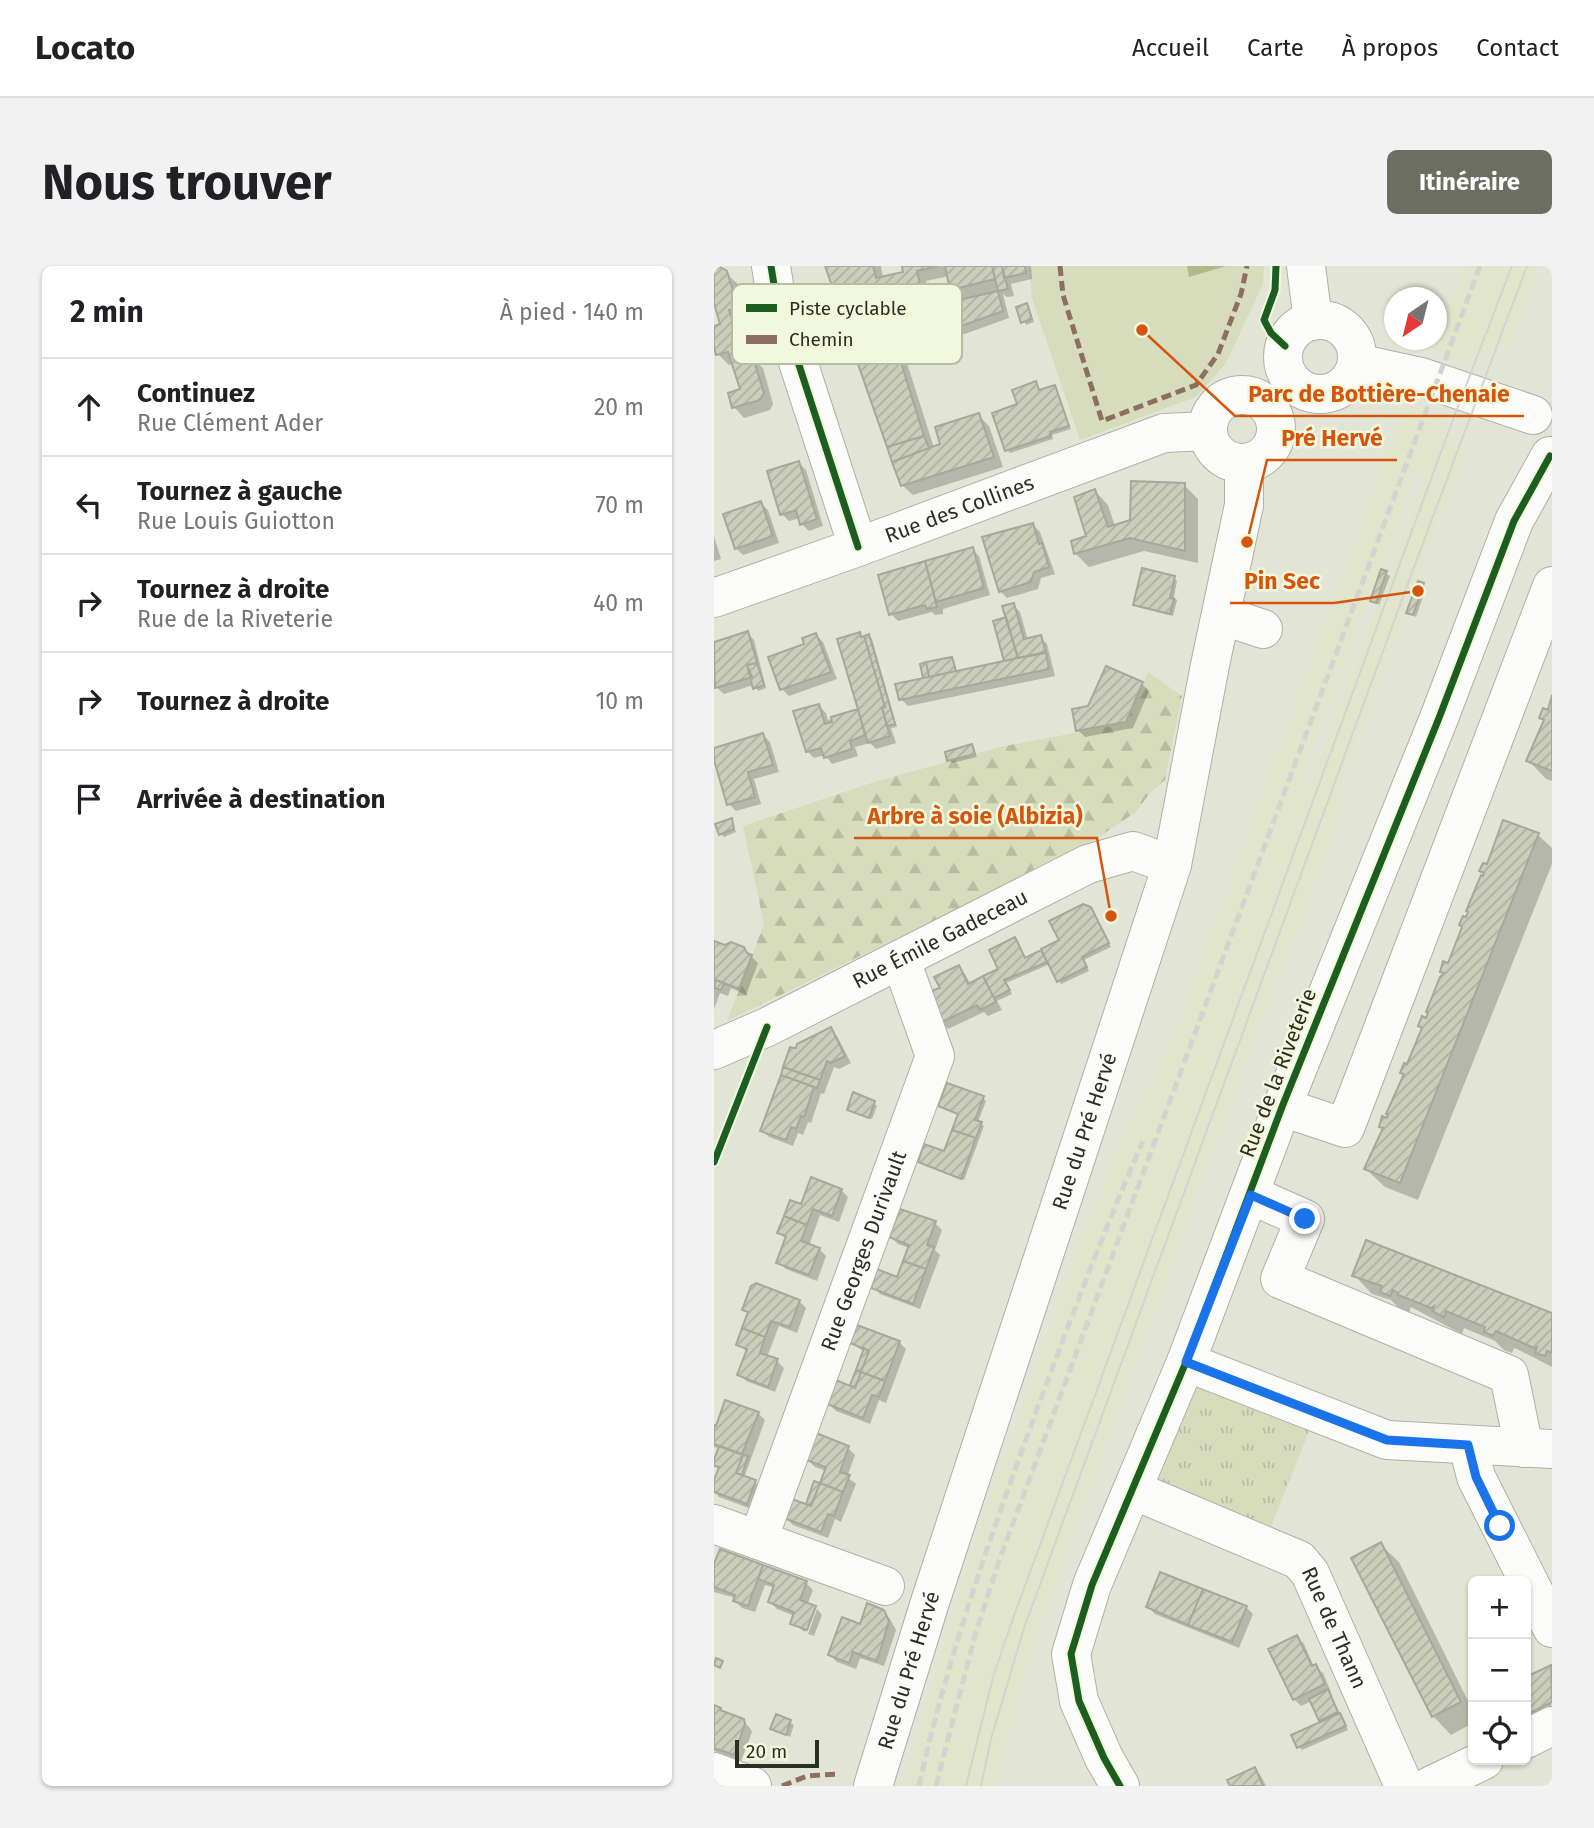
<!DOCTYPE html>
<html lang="fr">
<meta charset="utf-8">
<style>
:root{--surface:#fff;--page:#f2f2f2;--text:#202124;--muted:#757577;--line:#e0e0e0;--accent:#6c6e62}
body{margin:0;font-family:"Fira Sans",sans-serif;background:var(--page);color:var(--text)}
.controls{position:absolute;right:21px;bottom:21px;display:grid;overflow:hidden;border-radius:10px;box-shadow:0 2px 5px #0004}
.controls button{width:63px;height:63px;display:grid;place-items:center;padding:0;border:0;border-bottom:2px solid var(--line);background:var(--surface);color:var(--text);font:35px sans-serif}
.compass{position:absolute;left:670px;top:21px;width:63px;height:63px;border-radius:50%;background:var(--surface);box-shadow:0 2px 5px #0004;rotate:215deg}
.scale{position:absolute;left:21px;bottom:18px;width:84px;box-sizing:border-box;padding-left:7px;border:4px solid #2c2e24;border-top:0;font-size:19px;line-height:24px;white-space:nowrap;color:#2c2e24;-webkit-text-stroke:5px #f2f8dc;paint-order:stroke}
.stop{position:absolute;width:21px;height:21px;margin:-16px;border:5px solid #1a73e8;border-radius:50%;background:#fff}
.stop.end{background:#1a73e8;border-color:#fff;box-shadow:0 2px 7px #0008}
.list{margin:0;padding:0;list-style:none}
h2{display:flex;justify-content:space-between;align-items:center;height:91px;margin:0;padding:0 28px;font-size:30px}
h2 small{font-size:23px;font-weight:400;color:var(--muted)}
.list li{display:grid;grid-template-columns:46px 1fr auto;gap:21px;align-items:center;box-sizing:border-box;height:98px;padding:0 28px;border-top:2px solid var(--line)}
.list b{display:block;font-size:26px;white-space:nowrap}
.list p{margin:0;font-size:23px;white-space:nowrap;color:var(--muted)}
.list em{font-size:23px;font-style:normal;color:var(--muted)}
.icon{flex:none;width:38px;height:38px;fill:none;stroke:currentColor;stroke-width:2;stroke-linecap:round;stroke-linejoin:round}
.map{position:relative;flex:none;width:838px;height:1520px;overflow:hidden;border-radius:10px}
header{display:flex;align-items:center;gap:42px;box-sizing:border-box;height:98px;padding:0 35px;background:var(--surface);border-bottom:2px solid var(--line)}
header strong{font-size:33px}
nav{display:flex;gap:38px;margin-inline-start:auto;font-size:24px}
.intro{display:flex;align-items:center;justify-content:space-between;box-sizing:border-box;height:168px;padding:0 42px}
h1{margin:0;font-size:49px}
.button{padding:18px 32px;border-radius:10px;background:var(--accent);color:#fff;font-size:24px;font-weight:700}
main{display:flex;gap:42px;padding:0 42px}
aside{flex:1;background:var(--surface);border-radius:10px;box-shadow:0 2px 5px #0004}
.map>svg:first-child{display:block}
</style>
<header>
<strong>Locato</strong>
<nav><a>Accueil</a><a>Carte</a><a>À propos</a><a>Contact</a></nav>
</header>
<div class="intro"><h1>Nous trouver</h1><a class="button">Itinéraire</a></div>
<main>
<aside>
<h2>2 min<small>À pied · 140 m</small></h2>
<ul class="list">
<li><svg class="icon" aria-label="ahead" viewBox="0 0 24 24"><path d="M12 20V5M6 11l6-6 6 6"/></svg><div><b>Continuez</b><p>Rue Clément Ader</p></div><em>20 m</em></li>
<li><svg class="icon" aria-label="left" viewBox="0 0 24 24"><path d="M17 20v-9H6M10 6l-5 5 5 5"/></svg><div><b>Tournez à gauche</b><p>Rue Louis Guiotton</p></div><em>70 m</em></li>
<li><svg class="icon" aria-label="right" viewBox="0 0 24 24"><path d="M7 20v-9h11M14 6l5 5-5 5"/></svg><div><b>Tournez à droite</b><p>Rue de la Riveterie</p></div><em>40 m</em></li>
<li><svg class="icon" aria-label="right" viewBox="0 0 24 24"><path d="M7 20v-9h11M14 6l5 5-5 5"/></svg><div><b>Tournez à droite</b></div><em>10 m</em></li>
<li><svg class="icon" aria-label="arrive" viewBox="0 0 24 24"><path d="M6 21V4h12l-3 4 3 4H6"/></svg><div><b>Arrivée à destination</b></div></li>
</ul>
</aside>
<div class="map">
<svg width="838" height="1520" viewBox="0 0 838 1520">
<defs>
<pattern id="grass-tufts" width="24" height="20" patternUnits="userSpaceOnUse" patternTransform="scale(1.75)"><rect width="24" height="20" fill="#d6dcbc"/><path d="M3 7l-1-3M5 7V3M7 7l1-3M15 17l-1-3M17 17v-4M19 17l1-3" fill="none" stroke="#b8bda1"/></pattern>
<pattern id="forest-firs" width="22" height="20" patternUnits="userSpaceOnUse" patternTransform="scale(1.75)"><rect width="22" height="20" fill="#d6dcbc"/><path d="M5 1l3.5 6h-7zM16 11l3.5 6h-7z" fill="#b8bda1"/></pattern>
<pattern id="building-hatch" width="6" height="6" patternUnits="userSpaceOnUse" patternTransform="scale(1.75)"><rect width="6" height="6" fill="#cbceba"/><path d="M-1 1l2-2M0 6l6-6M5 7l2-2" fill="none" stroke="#aeb1a0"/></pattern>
</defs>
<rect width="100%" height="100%" fill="#e2e5d5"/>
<path fill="#e0e5cb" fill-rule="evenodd" d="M751,0h75l-29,77 -50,18 -28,-8z
M698,143l31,10 23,39 -27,61 -89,239 -12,38 8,4 -140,366 -99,275 -71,188 -42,157h-90l14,-56 57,-188 91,-259 57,-145 52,-104 221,-604zM702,204l10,3 -10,31 -106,282 -10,-5z"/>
<path fill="url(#grass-tufts)" d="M482,1118l114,45 -42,105 -112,-47z"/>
<path fill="url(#forest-firs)" d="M434,406l34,24 -17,84 -15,13 -14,19 -49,33 -360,176 37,-97 -21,-98 131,-44 126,-35 127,-24z"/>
<path fill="#d6dcbc" d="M315,0h235l-1,18 -37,79 -30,34 -116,43 -48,-142z"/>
<path fill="#b1b987" d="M473,0h39l-37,11z"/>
<path fill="#0003" d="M0,0h8l-2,3 17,14 11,35 -9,3 11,37 13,10 10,36 -3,6 -26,8 -10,-11 8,-17 -8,-27 -5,2 -11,-11 -4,-13v-13l8,-3 -8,-27z
M113,0h54l2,12 22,-5 -1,-7h127l1,13 -21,5 3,12 -7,1 -4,-3 6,24 -61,22 -7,-7 -6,-26 28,-6 -11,-12 -3,-13 -23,5 6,25 -68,16 -10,-11 -3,-13 -6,1 -10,-11z
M312,39l8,17 -8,3 -8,-17z
M182,86l11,11 27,85 44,-33 11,11 14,41 -90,28 -11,-10 -42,-120z
M322,117l5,9 13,-5 3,3 14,39 -19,6 1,4 -43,14 -3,-3z
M85,197l7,7 17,56 -14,5 -7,-7 -2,-6 -11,3 -7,-7z
M470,219l14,14v64l-54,-12 -55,16 -14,-14 13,-16 7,-46 13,14 7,21 17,-5z
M47,237l7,7 11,33 -36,12 -7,-7z
M319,259l7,7 15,42 -14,4 -3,11 -31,9 -7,-7z
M0,270l7,23 -7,2z
M258,283l7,7 11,39 -47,14v5l-8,1 -3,-3 -34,9 -7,-7 -11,-38z
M668,305l8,5 -11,29 -7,-5z
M460,312l3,3 -3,16 3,3 -4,16 -35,-9 -3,-3z
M709,319l3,3 -10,29 -8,-5z
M299,339l7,7 8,28 12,-3 7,7 8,32 -147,30 -7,-7 50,-40 6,14 49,-11 2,-44z
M33,367l7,7 12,48 -8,3 -4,-6 -30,9 -8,-7 -2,-7v-36z
M145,368l4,4 6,-2 3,3 25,88 -6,1 5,15 -20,6 -6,-6 -15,4 3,9 -26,8 -7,-9 -11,3 -7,-7 12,-45 7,7 2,7 32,-10z
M102,369l7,7 14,37 -48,17 -7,-7 25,-44z
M428,418l7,7 -16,37 -48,9 -7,-7 12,-23z
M838,438v77l-6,-2 -18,-19z
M49,469l7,7 9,30 -25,7 7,25 -25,7 -7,-7 -15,-55z
M257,480l6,11 -25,6 -3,-3z
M17,554l5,12 -12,5 -3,-3z
M824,569l14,13v16l-134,336 -33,-13 -19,-18 18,-39 -4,-4 8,-5 17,-45 -3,-4 6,-5 37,-92 -3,-3 7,-7 36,-91 -4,-3z
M376,643l21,38 -27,13 5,11 -28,13 -11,-20 -44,19 6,11 -15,7 5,9 -14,6 -4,-4 -36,17 -7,-7 1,-33 16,-22 7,7 6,11 30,-15 14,-31 11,20 35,-19z
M0,677l11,4 18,1 15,15 -12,32 -15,-7 -3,8 -8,-3 -6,16z
M116,763l7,7 14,27 -12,6 -5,-2 -10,27 -3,-1 -10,30 -3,-1 -5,13 -5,-2 -5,13 -24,-9 -7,-7 29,-81 6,1z
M269,832l3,3 -8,21 6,4 -20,54 -41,-15 -3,-3 25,-9 14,-38 -19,-9z
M160,837l3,3 -5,13 -23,-10z
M127,924l7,7 -9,25 -19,-7 -11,31 10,3 7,7 -9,25 -31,-12 -8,-7 9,-22 -8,-7 23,-27z
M221,957l7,7 -7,20 5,5 -20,54 -40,-15 -7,-7 25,-8 11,-31 -11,-4 -7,-7z
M653,977l185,72v52l-35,-18 -3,-1 -2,5 -8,-3 -9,-9 -31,-13 -2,6 -51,-27 -2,6 -8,-3 -10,-10 -19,-6 -18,-19z
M85,1035l7,7 -9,25 -18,-7 -12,31 10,4 7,7 -9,24 -29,-11 -7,-7 8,-22 -9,-8 11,-30 -5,-5z
M185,1076l7,7 -20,54 -7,-3 -9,24 -34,-13 -7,-7 29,-13 6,-39 -12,-9z
M44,1147l7,7 -21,58 11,4 7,7 -8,21 -35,-13 -5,-6 6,-21 -6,-5 6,-16 -6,-2v-20z
M134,1182l7,7 -8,22 9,7 -15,38 -6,-3 -7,19 -35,-13 -7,-7 27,-10 -5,-4 13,-18 5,-15 -11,-4 -7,-7z
M666,1278l19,18 74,149v12l-22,12 -18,-19z
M7,1285l85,32 7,7 -6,15 9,4h-3l-8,23 -13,-9 3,-7 -18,-7 -7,-7 5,-14 -10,-3 -10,27 -13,-4 -7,-7 1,-3 -22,-6v-23z
M434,1341h98l7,7 -14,34 -84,-34z
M103,1343l5,6 -8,21 -6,-2z
M169,1345l7,8 6,11 -12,36 -24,-8 -4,11 -19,-7 -7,-7 31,-29z
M583,1371l7,7 10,23 9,6 8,19 -2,1 19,37 -46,20 -3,-3 25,-24 -12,-22 -11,5 -7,-7z
M836,1401l2,62 -26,13v-63z
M0,1441l11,7 18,7 7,7 2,4 -11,29 -27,-10z
M63,1451l17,8 -4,12 -18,-9z
M540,1503l7,7 5,10h-34l-3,-5z"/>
<path fill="url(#building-hatch)" stroke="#a6a89c" stroke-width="2" d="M111,0h48l3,12 27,-6 -1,-6h36l-21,5 6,25 -71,16 -6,-25 -13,2z
M231,0h47l3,13 -45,11z
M278,0h10l6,23 -10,2z
M288,0h23l1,7 -22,5z
M6,1l7,4 11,37 -9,2 15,48 8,-3 12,38 -4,7 -28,8 -4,-15 12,-4 -12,-37 -12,3 -2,-8v-21l6,-2 -6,-21v-34z
M284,25l5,20 -64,23 -6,-28z
M313,37l5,16 -11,4 -5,-16z
M183,84l27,86 -37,11 -29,-83z
M322,115l3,9 16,-5 14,41 -19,6 1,4 -46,15 -13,-38 25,-9 -5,-14z
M265,147l15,44 -93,29 -9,-24 48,-18 -5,-17z
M210,170l5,12 -37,14 -5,-15z
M85,195l18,58 -17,6 -4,-15 -16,5 -13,-44z
M417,215l54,2v68l-55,-13 -56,16 -3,-13 15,-5 -12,-39 21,-8 13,38 22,-7z
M47,235l12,35 -38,13 -12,-35z
M319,257l6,21 3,-1 7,24 -15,5 -3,10 -32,10 -17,-55z
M259,281l11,41 -48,14 -11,-41z
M211,295l12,46 -10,2 -2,-4 -36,10 -11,-40z
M428,302l33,8 -5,22 4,1 -4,15 -37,-9z
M667,303l6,2 -11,32 -6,-2z
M704,315l6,2 -11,32 -7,-2z
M300,337l10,36 17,-4 5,18 -28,5 -16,-52z
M292,351l12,41 -14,3 -11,-40z
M34,365l9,32 -10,2 5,12 -37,11 -1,-46z
M146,366l1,5 3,-1 21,71 -3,1 8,28 -22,7 -31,-104z
M102,367l15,39 -51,18 -12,-33 36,-13 -2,-6z
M155,368l26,90 -8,2 -5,-18 3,-1 -21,-71z
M332,386l3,17 -150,31 -4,-16z
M238,391l4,14 -27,6 -3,-15z
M212,396l3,15 -6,1 -3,-14z
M43,397l7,22 -11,4 -6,-24z
M392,400l37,16 -17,40 -50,9 -4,-22 16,-3z
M838,429v76l-26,-10 18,-41 -5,-2 4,-10 5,2z
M105,438l6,20 7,-2 -1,-5 27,-8 7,26 -15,6 2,8 -28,9 -3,-10 -15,4 -13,-41z
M49,467l10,32 -25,7 7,25 -28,8 -13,-45v-12z
M258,478l3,10 -28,7 -2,-9z
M18,552l2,11 -15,6 -4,-11z
M789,554l36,13 -139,350 -36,-14 19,-41 -4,-1 3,-11 5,2 1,-4h-2l18,-40 -4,-1 4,-10 3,1 15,-36 -4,-2 4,-10 4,2 2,-5 -2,-1 14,-35 4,-4 -4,-1 3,-11 5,2 14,-36 -3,-2 4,-9 3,1 2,-5 -2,-1 15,-36 2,1 1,-3 -5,-2 4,-8 4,1z
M369,638l8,3 18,36 -27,14 5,10 -30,15 -16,-33 18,-9 -10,-19z
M301,671l10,21 16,-8 6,12 -43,18 6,10 -16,8 -11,-22 15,-7 -9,-19z
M0,675l11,4 6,-3 13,5 3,6 5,2 -13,34 -23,-9 -2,5z
M245,699l9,19 15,-8 13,26 -16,8 -3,-5 -37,18 -10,-32 10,-3 -6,-11z
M2,714l8,3 -3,7 -7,-2z
M117,761l14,29 -14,7 -4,-2 -7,19 -37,-13 7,-20 6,1 1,-4z
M69,801l37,13 -3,8 -36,-13z
M67,809l33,12 -10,30 -3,-1 -5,13 -5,-2 -5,13 -26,-9z
M233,817l37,13 -9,24 7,2 -6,16 -24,-8 6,-16 -20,-8z
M139,826l22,9 -6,17 -22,-8z
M238,864l24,8 -15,41 -43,-17 6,-18 20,7z
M97,911l31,12 -10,27 -19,-7 -6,16 -23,-9 6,-16 11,4z
M186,943l36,12 -9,24 7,2 -8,22 -23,-8 6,-16 -20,-8z
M70,950l23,9 -6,16 19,7 -11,27 -33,-12 10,-27 -9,-3z
M652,974l186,73v40l-5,-2 -2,5 -10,-3 2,-6 -3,1 -38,-17 -3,5 -9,-4 1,-5 -39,-16 -2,6 -12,-6 2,-5 -3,2 -33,-13v-2l-5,-3 -3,6 -10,-4 2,-6 -30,-10z
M189,995l23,8 -13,35 -42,-16 6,-19 20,8z
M42,1017l44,17 -10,27 -19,-6 -6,16 -23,-9 6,-16 -6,-2 9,-24z
M143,1059l43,16 -15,40 -24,-9 8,-21 -19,-8z
M28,1062l23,9 -5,16 18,6 -10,28 -31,-12 10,-26 -11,-4z
M150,1082l5,3 -8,21 -5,-2z
M142,1104l5,2 -6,16 -5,-3z
M147,1106l24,9 -6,16 -7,-2 -9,23 -36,-14 9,-24 19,8z
M11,1134l34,12 -17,42 -28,-10v-19l2,1z
M102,1167l33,13 -9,26 10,3 -7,17 -23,-9 6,-16 -20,-7z
M5,1180l24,9 -7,18 20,7 -9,24 -33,-12v-12l5,-13 -5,-1v-6z
M29,1189l5,1 -6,19 -6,-2z
M100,1215l6,2 -9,23 -5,-2z
M106,1217l23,9 -9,24 -6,-2 -7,18 -37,-14 8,-19 19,7z
M667,1276l80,160 -29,15 -81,-159z
M6,1283l43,16 -15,41 -15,-5 2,-6 -21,-8v-23z
M49,1299l44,16 -7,19 16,6 -9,24 -17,-6 4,-12 -26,-10 6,-17 -16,-6z
M446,1306l43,17 -15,36 -42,-18z
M489,1323l44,17 -15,36 -44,-17z
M153,1337l17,7 5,11 -12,40 -24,-9 -4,11 -21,-8 14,-38 18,7z
M583,1369l15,31 4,-2 9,20 -32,16 -25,-51z
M2,1392l7,3 -3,7 -6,-3z
M837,1399l1,37 -26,13v-38z
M614,1423l10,23 -19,9 -10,-22z
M0,1439l7,3 -1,2 24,9 1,5 -11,31 -20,-7z
M626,1447l6,13 -49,22 -6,-13z
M62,1448l15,6 -5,15 -16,-6z
M541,1501l8,19h-33l-3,-6z"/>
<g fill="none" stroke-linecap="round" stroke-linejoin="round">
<defs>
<g id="minor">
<path d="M57,0l4,25 83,256"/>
<path d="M592,0l7,55"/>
<circle cx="606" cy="91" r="37"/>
<path d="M643,97l64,14 112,38"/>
<circle cx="528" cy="163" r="34"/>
<path id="s1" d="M0,332l144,-51 306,-114 44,-2"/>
<path d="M507,349l42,14"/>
<path id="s2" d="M0,784l53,-23 321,-163 45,-13 39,14"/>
<path d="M568,841l63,21 207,-542"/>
<path d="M537,929l54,24 -25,60 229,96 15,73"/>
<path d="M472,1096l201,78 165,9"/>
<path d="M754,1179l8,32 76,151"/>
<path id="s3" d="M419,1224l166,70 11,13 94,213"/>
<path d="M0,1258l171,62"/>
<path id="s4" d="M44,1274l177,-484 -34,-96"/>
<path d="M812,1473l26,-13"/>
<path d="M0,1506l38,14"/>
<path id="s5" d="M159,1520l57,-184 242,-737 38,-200 34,-160v-42"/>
<path d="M406,1520l-16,-28 -25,-57 -8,-47 21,-69 94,-223 96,-255 157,-389 75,-197 36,-65"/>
<path d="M716,1520l54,-26"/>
</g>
</defs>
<use href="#minor" stroke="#aeb1a5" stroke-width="40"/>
<use href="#minor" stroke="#fbfbf9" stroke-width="38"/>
<path stroke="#d3d3cf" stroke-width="2" d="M252,1520l27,-109 18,-53 438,-1194 63,-164
M267,1520l10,-47 33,-111 380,-1034 123,-328"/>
<path stroke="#d3d3cf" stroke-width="5" stroke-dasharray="10 5" stroke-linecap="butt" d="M205,1520c28,-128 72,-251 117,-374 34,-91 68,-182 107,-271
M222,1520l39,-151 24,-74 481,-1295"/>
<path stroke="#8d6e63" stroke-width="5" stroke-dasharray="10 5" stroke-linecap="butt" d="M346,0l3,29 39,126 94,-36 22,-31 23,-60 6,-28
M68,1520l25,-10 30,-2"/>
<defs>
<path id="cycleway" d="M57,0l4,25 83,256
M562,0l-1,24 -11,30 7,13 14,13
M0,896l53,-135
M406,1520l-16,-28 -25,-57 -8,-47 21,-69 94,-223 96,-255 157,-389 75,-197 36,-65"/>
</defs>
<use href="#cycleway" stroke="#f2f8dc" stroke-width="11"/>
<use href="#cycleway" stroke="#1b5e20" stroke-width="7"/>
</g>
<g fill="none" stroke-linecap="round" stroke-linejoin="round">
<path stroke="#1a73e8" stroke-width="9" d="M591,953l-54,-24 -65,167 201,78 81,5 8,32 24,49"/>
</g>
<g text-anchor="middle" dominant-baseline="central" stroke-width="5" stroke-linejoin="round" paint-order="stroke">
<g font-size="21" fill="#2c2e24" stroke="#f2f8dc">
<text stroke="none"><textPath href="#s1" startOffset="261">Rue des Collines</textPath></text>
<text stroke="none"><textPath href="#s2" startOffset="252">Rue Émile Gadeceau</textPath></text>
<text transform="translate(564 807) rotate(-69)">Rue de la Riveterie</text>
<text stroke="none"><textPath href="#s5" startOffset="688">Rue du Pré Hervé</textPath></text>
<text stroke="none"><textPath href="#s4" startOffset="308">Rue Georges Durivault</textPath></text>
<text stroke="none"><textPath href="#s3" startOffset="257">Rue de Thann</textPath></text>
<text stroke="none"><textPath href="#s5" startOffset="121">Rue du Pré Hervé</textPath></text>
</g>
</g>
<rect x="18" y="18" width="230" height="80" rx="10" fill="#f2f8dc" stroke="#b7bba5" stroke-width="2"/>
<rect x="32" y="38" width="31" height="8" fill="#1b5e20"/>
<rect x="32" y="69" width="31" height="9" fill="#8d6e63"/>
<g font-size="19" fill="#2c2e24">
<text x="75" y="49">Piste cyclable</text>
<text x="75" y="80">Chemin</text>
</g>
<path fill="none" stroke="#d5550e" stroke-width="2.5" d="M428 64L521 150H810M533 276L553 194H683M704 325L620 337H516M397 650L383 572H140"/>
<g fill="#d5550e" stroke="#f2f8dc" stroke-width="2.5">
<circle cx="428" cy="64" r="7"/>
<circle cx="533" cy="276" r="7"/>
<circle cx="704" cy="325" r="7"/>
<circle cx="397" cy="650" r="7"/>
</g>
<g font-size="23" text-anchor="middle" font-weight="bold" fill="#d5550e" stroke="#f2f8dc" stroke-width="5" stroke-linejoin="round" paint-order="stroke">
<text x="665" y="136">Parc de Bottière-Chenaie</text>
<text x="618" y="180">Pré Hervé</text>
<text x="568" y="323">Pin Sec</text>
<text x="261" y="558">Arbre à soie (Albizia)</text>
</g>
</svg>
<div class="controls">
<button>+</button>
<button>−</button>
<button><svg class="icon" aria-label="locate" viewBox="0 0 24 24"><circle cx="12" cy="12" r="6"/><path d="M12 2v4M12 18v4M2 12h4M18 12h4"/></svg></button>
</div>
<svg class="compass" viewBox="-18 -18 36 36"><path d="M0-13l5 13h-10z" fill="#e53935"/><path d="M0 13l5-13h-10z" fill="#757577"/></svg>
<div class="scale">20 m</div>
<div class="stop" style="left:786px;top:1260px"></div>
<div class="stop end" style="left:591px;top:953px"></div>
</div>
</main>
